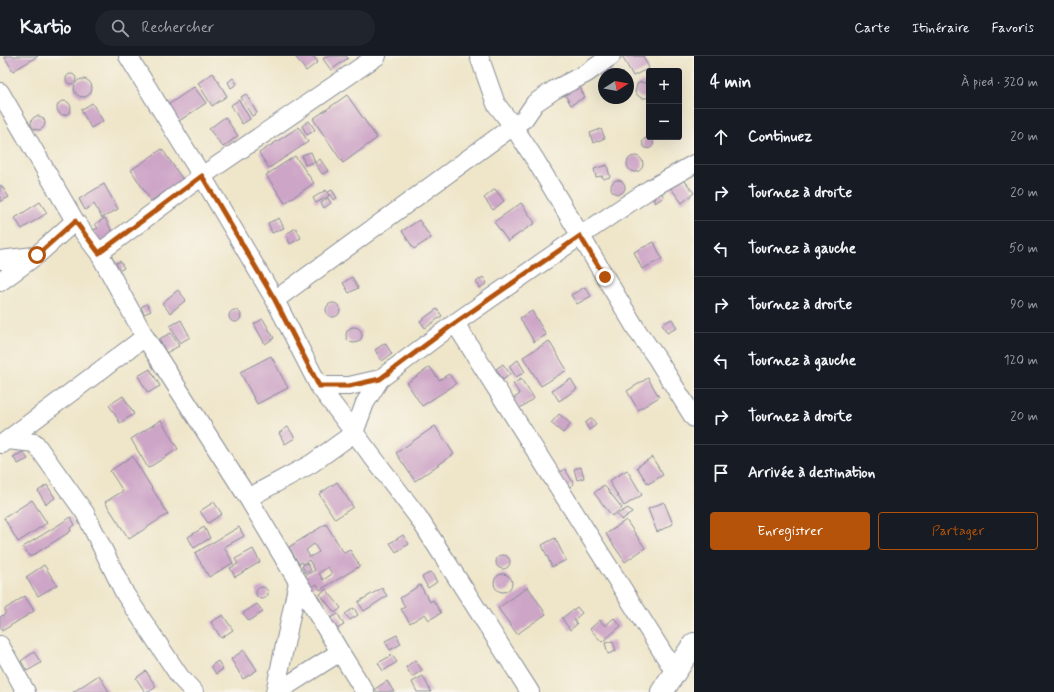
<!DOCTYPE html>
<html lang="fr">
<meta charset="utf-8">
<style>
:root{--surface:#171b24;--page:#20242c;--text:#f1f3f6;--muted:#9ea1a6;--line:#363941;--accent:#b45309}
body{margin:0;font-family:Mynerve,sans-serif;background:var(--page);color:var(--text)}
.controls{position:absolute;right:12px;top:12px;display:grid;overflow:hidden;border-radius:4px;box-shadow:0 4px 16px #0002}
.controls button{width:36px;height:36px;display:grid;place-items:center;padding:0;border:0;border-bottom:1px solid var(--line);background:var(--surface);color:var(--text);font:20px sans-serif}
.compass{position:absolute;left:598px;top:12px;width:36px;height:36px;border-radius:50%;background:var(--surface);box-shadow:0 4px 16px #0002;rotate:79deg}
.stop{position:absolute;width:12px;height:12px;margin:-9px;border:3px solid #b45309;border-radius:50%;background:#fff}
.stop.end{background:#b45309;border-color:#fff;box-shadow:0 1px 4px #0008}
.list{margin:0;padding:0;list-style:none}
h2{display:flex;justify-content:space-between;align-items:center;height:52px;margin:0;padding:0 16px;font-size:17px}
h2 small{font-size:13px;font-weight:400;color:var(--muted)}
.list li{display:grid;grid-template-columns:26px 1fr auto;gap:12px;align-items:center;box-sizing:border-box;height:56px;padding:0 16px;border-top:1px solid var(--line)}
.list b{display:block;font-size:15px;white-space:nowrap}
.list em{font-size:13px;font-style:normal;color:var(--muted)}
.actions{display:flex;gap:8px;padding:12px 16px}
.actions a{flex:1;padding:9px 0;border:1px solid var(--accent);border-radius:4px;text-align:center;font-size:14px;color:var(--accent)}
.actions .main{background:var(--accent);color:#fff}
.icon{flex:none;width:22px;height:22px;fill:none;stroke:currentColor;stroke-width:2;stroke-linecap:round;stroke-linejoin:round}
.map{position:relative;flex:none;width:694px;height:636px;overflow:hidden}
header{display:flex;align-items:center;gap:24px;box-sizing:border-box;height:56px;padding:0 20px;background:var(--surface);border-bottom:1px solid var(--line)}
header strong{font-size:19px}
nav{display:flex;gap:22px;margin-inline-start:auto;font-size:14px}
.search{width:280px;height:36px;background:var(--page);display:flex;align-items:center;gap:10px;box-sizing:border-box;padding:0 14px;border-radius:22px;color:var(--muted);font-size:15px}
main{display:flex}
aside{flex:1;background:var(--surface)}
.map>svg:first-child{display:block}
</style>
<header>
<strong>Kartio</strong>
<div class="search"><svg class="icon" aria-label="search" viewBox="0 0 24 24"><circle cx="10" cy="10" r="6"/><path d="M15 15l6 6"/></svg>Rechercher</div>
<nav><a>Carte</a><a>Itinéraire</a><a>Favoris</a></nav>
</header>
<main>
<div class="map">
<svg width="694" height="636" viewBox="0 0 694 636">
<rect width="100%" height="100%" fill="#f7f3e8"/>
<filter id="ink" filterUnits="userSpaceOnUse"><feTurbulence type="fractalNoise" baseFrequency=".025" numOctaves="2"/><feDisplacementMap in="SourceGraphic" scale="8" xChannelSelector="R" yChannelSelector="G"/><feConvolveMatrix kernelMatrix="1 2 1 2 8 2 1 2 1" color-interpolation-filters="sRGB"/></filter>
<filter id="wash" filterUnits="userSpaceOnUse"><feTurbulence type="fractalNoise" baseFrequency=".012" numOctaves="4" result="noise"/><feDisplacementMap in="SourceGraphic" scale="16" xChannelSelector="R" yChannelSelector="G"/><feGaussianBlur stdDeviation="0.9" result="paint"/><feColorMatrix in="noise" values="0 0 0 0 0 0 0 0 0 0 0 0 0 0 0 0 0 1.4 0 .05"/><feComposite in="paint" operator="in"/></filter>
<g filter="url(#wash)">
<rect width="100%" height="100%" fill="#efe6ca"/>
<g id="blocks">
<path fill="#cda5c7" fill-rule="evenodd" d="M4,0h34l-25,15z
M295,0h18l5,6 -12,9z
M328,0h18l2,2 -17,12 -8,-11z
M622,0h21l6,12 -16,8z
M609,9l4,9h-9v7l-5,-11z
M213,17l14,23 -15,10 -14,-23z
M66 23a5 5 0 1 1 10 0a5 5 0 1 1-10 0Z
M233,22l4,6 -6,4 -3,-6z
M74 32a9 9 0 1 1 18 0a9 9 0 1 1-18 0Z
M641,26l8,2v12l-3,2h-5l-6,-5 2,-9z
M578,28l7,13 -14,8 -7,-12z
M194,31l12,16 -27,18 -11,-16z
M246,38l11,19 -5,3 -11,-19z
M347,39l30,43 -34,25 -30,-44z
M239,44l11,19 -8,5 -11,-19z
M57 52a7 7 0 1 1 14 0a7 7 0 1 1-14 0Z
M92,47l11,18 -12,7 -10,-18z
M31 67a7 7 0 1 1 14 0a7 7 0 1 1-14 0Z
M225,61l13,19 -15,11 -14,-18z
M309,65l6,9 -8,5 -5,-9z
M299,71l9,15 -39,26 -10,-15z
M601,73l4,9 -12,5 -3,-10z
M642.5 87a5.5 5.5 0 1 1 11 0a5.5 5.5 0 1 1-11 0Z
M162,93l21,31 -32,21 -20,-31z
M311,96l4,10 -10,3 -3,-10z
M295,100l19,27 -29,20 -19,-28z
M627 108a8 8 0 1 1 16 0a8 8 0 1 1-16 0Z
M320,103l8,12 -6,3 -7,-11z
M607,109l3,12 -7,2 -1,-3 -6,1 -2,-8z
M682,121l12,16 -12,10 -12,-16z
M611 131a7 7 0 1 1 14 0a7 7 0 1 1-14 0Z
M104,128l14,25 -16,9 -8,-14 -9,6 -6,-11z
M1,129l8,12 -9,5v-16z
M495,133l9,12 -11,9 -9,-12z
M659,133l5,8 -9,6 -4,-8z
M326,134l3,6 -13,7 -3,-5z
M332,134l5,8 -4,2 -5,-8z
M328,142l3,5 -7,5 -3,-5z
M40,146l7,11 -25,16 -7,-11z
M521,147l14,20 -27,18 -14,-19z
M105,162l10,19 -14,8 -8,-15 5,-2 -3,-4z
M279,162l5,10 -12,5 -4,-10z
M419,164l12,18 -17,11 -12,-18z
M296,172l5,10 -11,6 -4,-10z
M654,186l8,17 -20,10 -8,-17z
M120,205l4,7 -7,4 -4,-7z
M352,221l6,11 -9,5 -6,-10z
M483,221l4,6 -7,5 -4,-6z
M585,231l6,9 -14,8 -6,-9z
M178,234l8,10 -16,13 -8,-10z
M326 254a7 7 0 1 1 14 0a7 7 0 1 1-14 0Z
M147,248l4,7 -7,3 -3,-7z
M437,253l5,7 -17,12 -5,-7z
M229 260a6 6 0 1 1 12 0a6 6 0 1 1-12 0Z
M532,255l14,24 -12,7 -14,-24z
M263,263l11,19 -9,6 -11,-20z
M672,263l5,9 -10,5 -5,-9z
M181,264l9,17 -10,6 -10,-17z
M346 279a8 8 0 1 1 16 0a8 8 0 1 1-16 0Z
M171,277l8,13 -13,7 -7,-14z
M549,285l18,29 -26,16 -18,-29z
M385,287l7,11 -10,7 -7,-11z
M271,300l17,32 -31,16 -17,-32z
M518,304l7,12 -9,5 -7,-11z
M503,308l7,10 -7,6 -7,-11z
M430,311l9,13 10,-6 7,10 -34,22 -15,-23z
M150,313l10,17 -12,7 -10,-17z
M648,322l11,19 -21,13 -11,-19z
M521,323l13,19 -18,13 -6,-10 10,-7 -7,-10z
M571,323l6,10 -18,12 -7,-11z
M123,340l11,18 -14,9 -11,-18z
M559,358l12,10 -8,9 -12,-10z
M592,362l4,7 -7,5 -4,-7z
M161,364l17,29 -30,19 -17,-29z
M435,370l19,28 -39,27 -19,-28z
M288,371l7,11 -10,6 -6,-11z
M23,396l5,7 -10,5 -5,-7z
M132,400l36,58 -39,25 -24,-37 18,-11 -13,-20z
M652,401l11,18 -15,9 -11,-17z
M581,411l3,11 -7,2 -3,-11z
M565,413l9,15 -6,4 -9,-15z
M627,414l15,25 -18,11 -15,-25z
M337,426l16,25 -18,12 -16,-25z
M47,429l8,13 -9,6 -8,-13z
M604,429l18,23 -10,8 -18,-23z
M32,444l15,23 -29,19 -14,-24z
M214,446l8,12 -14,9 -8,-12z
M664,446l9,22 -16,8 -9,-23z
M628,452l4,5 -11,7 -4,-6z
M71,461l4,8 -5,3 1,3 -41,26 -7,-10z
M626,464l19,28 -20,14 -19,-28z
M326,468l18,29 6,-3 10,16 -40,24 -3,-6 -8,5 -8,-11 14,-8 -6,-10 -6,4 -1,-2 -3,2 -10,-17zM314,488l5,8 -9,5 -4,-7zM328,511l4,7 -9,6 -4,-7z
M204,471l6,11 -16,10 -6,-11z
M239,471l5,9 -20,11 9,16 -24,14 -14,-24z
M403,479l6,9 -13,8 -6,-9z
M555,482l11,22 -14,7 -10,-22z
M253,493l7,13 -25,15 -5,-9 8,-4 -3,-5z
M496 506a7 7 0 1 1 14 0a7 7 0 1 1-14 0Z
M307,507l4,7 -5,3 -4,-7z
M44,509l13,20 -19,11 -12,-19z
M431,516l6,10 -9,6 -6,-11z
M494 527a9 9 0 1 1 18 0a9 9 0 1 1-18 0Z
M420,529l10,17 3,-2 8,13 -12,7 -4,-6 -15,9 -9,-14 4,-2 -5,-9z
M256 537a6 6 0 1 1 12 0a6 6 0 1 1-12 0Z
M528,531l18,27 -29,20 -19,-26z
M382,532l5,8 -23,15 -6,-9z
M326,533l15,19 -6,5 -15,-19z
M25,540l9,15 -32,20 -2,-4v-10l5,-3v-5z
M257,548l6,8 -14,9 -6,-8z
M577,551l5,6 -8,7 3,4 -7,6 -8,-12z
M354,552l4,7 -8,5 -5,-6z
M338,558l6,11 -9,5 -6,-11z
M223,559l10,15 -12,8 -10,-16z
M614,562l7,8 -19,16 -12,-13 10,-9 5,6z
M397,579l4,9 -11,6 -5,-9z
M613,585l3,10 -8,3 -3,-11z
M244,594l13,20 -14,9 -12,-20z
M34,596l7,11 -14,8 -6,-10z
M392,599l5,7 -14,9 -5,-8z
M415,604l7,10 -10,7 -6,-10z
M218,605l5,8 -7,5 -5,-8z
M146,615l10,16 -7,5h-4l-9,-14z
M99,619l10,17h-36z
M423,620l8,16h-14l-5,-10z
M387,625l7,11h-17l-2,-3z"/>
</g>
</g>
<g filter="url(#ink)">
<use href="#blocks" fill-opacity="0" stroke="#858a94" stroke-width="1"/>
<g fill="none" stroke-linecap="round" stroke-linejoin="round">
<defs>
<path id="minor" d="M128,0l74,120 73,124 44,86 99,131 112,175
M479,0l17,48 17,22 23,35 102,171 18,25 38,61
M0,36l75,129 24,32 46,84 103,161 92,154 25,40
M99,197l103,-77 175,-120
M0,204l34,-4
M0,226l37,-27 38,-34
M275,244l238,-174 11,-7 11,-16 19,-13 33,-17 24,-17
M455,267l220,349
M319,330h30l31,-7 75,-56 125,-87 70,-47 44,-25
M7,384l28,3 50,70 40,81 55,83 14,15
M2,388l143,-107
M248,442l63,-34 43,-31 11,-30 15,-24
M0,589l26,47
M275,636l23,-110
M277,636l63,-40"/>
<path id="trunk" d="M662,636l13,-20 19,-28"/>
</defs>
<use href="#minor" stroke="#858a94" stroke-width="20"/>
<use href="#trunk" stroke="#858a94" stroke-width="24"/>
<use href="#minor" stroke="#fff" stroke-width="18"/>
<use href="#trunk" stroke="#fff" stroke-width="22"/>
</g>
</g>
<g fill="none" stroke-linecap="round" stroke-linejoin="round" filter="url(#ink)">
<path stroke="#b45309" stroke-width="5" d="M37,199l38,-34 24,32 103,-77 73,124 44,86h30l31,-7 75,-56 125,-87 25,41"/>
</g>
</svg>
<div class="controls">
<button>+</button>
<button>−</button>
</div>
<svg class="compass" viewBox="-18 -18 36 36"><path d="M0-13l5 13h-10z" fill="#e53935"/><path d="M0 13l5-13h-10z" fill="#9ea1a6"/></svg>
<div class="stop" style="left:37px;top:199px"></div>
<div class="stop end" style="left:605px;top:221px"></div>
</div>
<aside>
<h2>4 min<small>À pied · 320 m</small></h2>
<ul class="list">
<li><svg class="icon" aria-label="ahead" viewBox="0 0 24 24"><path d="M12 20V5M6 11l6-6 6 6"/></svg><div><b>Continuez</b></div><em>20 m</em></li>
<li><svg class="icon" aria-label="right" viewBox="0 0 24 24"><path d="M7 20v-9h11M14 6l5 5-5 5"/></svg><div><b>Tournez à droite</b></div><em>20 m</em></li>
<li><svg class="icon" aria-label="left" viewBox="0 0 24 24"><path d="M17 20v-9H6M10 6l-5 5 5 5"/></svg><div><b>Tournez à gauche</b></div><em>50 m</em></li>
<li><svg class="icon" aria-label="right" viewBox="0 0 24 24"><path d="M7 20v-9h11M14 6l5 5-5 5"/></svg><div><b>Tournez à droite</b></div><em>90 m</em></li>
<li><svg class="icon" aria-label="left" viewBox="0 0 24 24"><path d="M17 20v-9H6M10 6l-5 5 5 5"/></svg><div><b>Tournez à gauche</b></div><em>120 m</em></li>
<li><svg class="icon" aria-label="right" viewBox="0 0 24 24"><path d="M7 20v-9h11M14 6l5 5-5 5"/></svg><div><b>Tournez à droite</b></div><em>20 m</em></li>
<li><svg class="icon" aria-label="arrive" viewBox="0 0 24 24"><path d="M6 21V4h12l-3 4 3 4H6"/></svg><div><b>Arrivée à destination</b></div></li>
</ul>
<div class="actions"><a class="main">Enregistrer</a><a>Partager</a></div>
</aside>
</main>
